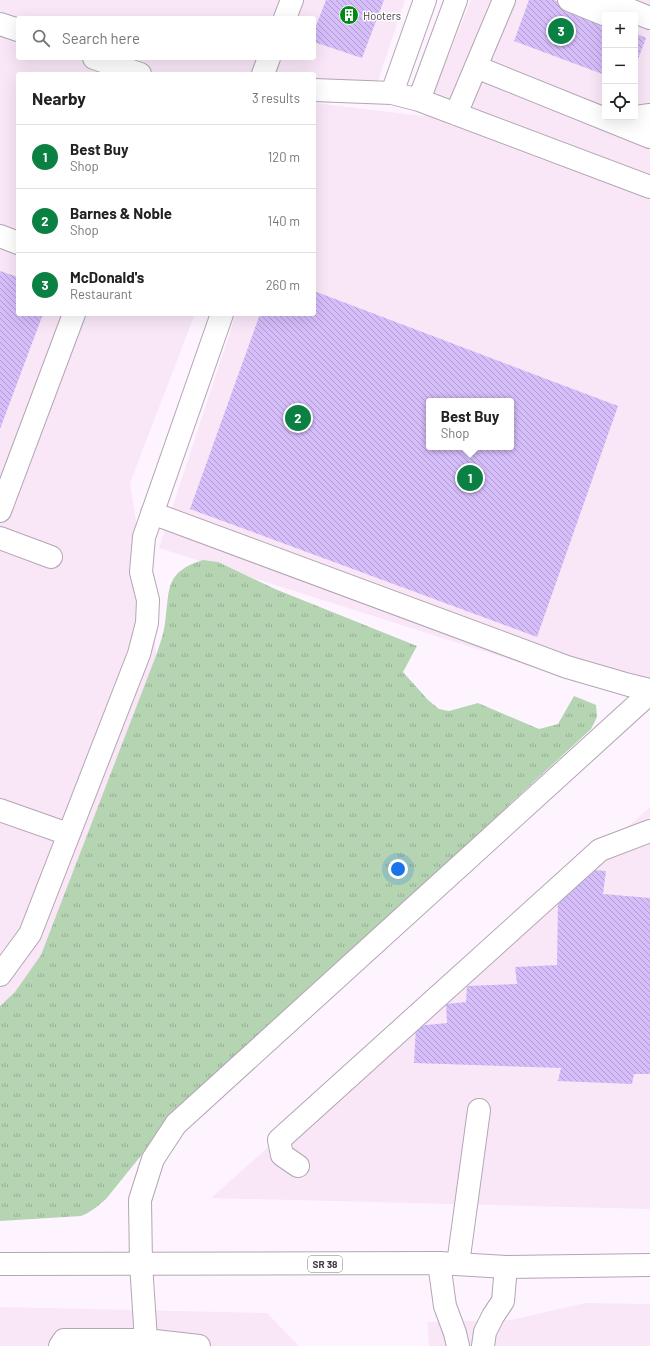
<!DOCTYPE html>
<meta charset="utf-8">
<style>
:root{--surface:#fff;--page:#f2f2f2;--text:#222;--muted:#767676;--line:#e0e0e0;--accent:#0b8043}
body{margin:0;font-family:Barlow,sans-serif;background:var(--page);color:var(--text)}
.controls{position:absolute;right:12px;top:12px;display:grid;overflow:hidden;border-radius:4px;box-shadow:0 4px 16px #0002}
.controls button{width:36px;height:36px;display:grid;place-items:center;padding:0;border:0;border-bottom:1px solid var(--line);background:var(--surface);color:var(--text);font:20px sans-serif}
.you{position:absolute;left:398px;top:869px;width:14px;height:14px;margin:-10px;border:3px solid #fff;border-radius:50%;background:#1a73e8;box-shadow:0 0 0 6px #1a73e833}
.badge{display:grid;place-items:center;width:26px;height:26px;border-radius:50%;background:var(--accent);color:#fff;font-size:13px;font-weight:700}
.pin{position:absolute;translate:-50% -50%;border:2px solid #fff;box-shadow:0 1px 4px #0006}
.popup{position:absolute;left:426px;top:398px;width:88px;height:52px;box-sizing:border-box;display:grid;place-content:center;border-radius:4px;background:var(--surface);filter:drop-shadow(0 1px 3px #0005);font-size:13px;white-space:nowrap;color:var(--muted)}
.popup b{font-size:15px;color:var(--text)}
.popup::after{content:'';position:absolute;left:50%;top:100%;margin-left:-8px;border:8px solid transparent;border-top-color:var(--surface)}
.list{margin:0;padding:0;list-style:none}
h2{display:flex;justify-content:space-between;align-items:center;height:52px;margin:0;padding:0 16px;font-size:17px}
h2 small{font-size:13px;font-weight:400;color:var(--muted)}
.list li{display:grid;grid-template-columns:26px 1fr auto;gap:12px;align-items:center;box-sizing:border-box;height:64px;padding:0 16px;border-top:1px solid var(--line)}
.list b{display:block;font-size:15px;white-space:nowrap}
.list p{margin:0;font-size:13px;white-space:nowrap;color:var(--muted)}
.list em{font-size:13px;font-style:normal;color:var(--muted)}
.icon{flex:none;width:22px;height:22px;fill:none;stroke:currentColor;stroke-width:2;stroke-linecap:round;stroke-linejoin:round}
.map{position:relative;flex:none;width:650px;height:1346px;overflow:hidden}
.search{position:absolute;background:var(--surface);box-shadow:0 4px 16px #0002;left:16px;top:16px;width:300px;height:44px;display:flex;align-items:center;gap:10px;box-sizing:border-box;padding:0 14px;border-radius:4px;color:var(--muted);font-size:15px}
.panel{position:absolute;background:var(--surface);box-shadow:0 4px 16px #0002;left:16px;top:72px;width:300px;height:244px;border-radius:4px}
.map>svg:first-child{display:block}
</style>
<div class="map">
<svg width="650" height="1346" viewBox="0 0 650 1346">
<defs>
<pattern id="grass-tufts" width="24" height="20" patternUnits="userSpaceOnUse"><rect width="24" height="20" fill="#b5d4b2"/><path d="M3 7l-1-3M5 7V3M7 7l1-3M15 17l-1-3M17 17v-4M19 17l1-3" fill="none" stroke="#95ad92"/></pattern>
<pattern id="building-back-hatch" width="6" height="6" patternUnits="userSpaceOnUse"><rect width="6" height="6" fill="#d6befb"/><path d="M-1 5l2 2M0 0l6 6M5-1l2 2" fill="none" stroke="#af9ccd"/></pattern>
</defs>
<rect width="100%" height="100%" fill="#fef4ff"/>
<path fill="#f9e7f8" fill-rule="evenodd" d="M0,0h405l-27,81h-64v-7h-296v240h177l-65,169 30,194 -115,293 -45,35zM18,18h296v40h-296z
M471,0h179v704l-491,-156 77,-234h78v-211l110,13zM605,15h30v102h-30zM429,401h82v46h-82z
M650,807v402l-439,-11z
M585,1303l65,1v42h-221l-2,-24 84,-2z
M0,1307l267,6 32,33h-299z"/>
<path fill="url(#grass-tufts)" d="M203,560l15,2 57,27 142,57 -14,26 25,28 11,9 10,2 29,-8 61,26 19,-5 16,-28 22,9 1,12 -6,12 -418,387 -67,83c-8,7 -15,13 -25,17l-81,5v-215l15,-14 26,-37 116,-302c3,-10 7,-20 8,-30 5,-34 -1,-51 38,-63z"/>
<path fill="url(#building-back-hatch)" fill-rule="evenodd" d="M326,0h58l-22,58 -48,-16v-11z
M529,0h25l51,21v54l-91,-34z
M635,33l11,5 -11,29z
M0,271l18,6v37h25l-43,115z
M314,291l304,115 -81,231 -347,-128 70,-195h54zM429,401h82v46h-82z
M594,870l12,1 -3,23 47,4v176h-16l-2,10 -74,-3 3,-13 -147,-5 2,-37 31,-3 -1,-19 20,-2 1,-16 50,-2 -2,-17 42,-2 1,-65z"/>
<g fill="none" stroke-linecap="round" stroke-linejoin="round">
<defs>
<path id="minor" d="M569,0l37,15
M605,0l45,18
M285,18l7,-18
M0,24l18,6
M94,58l46,16
M476,67l174,70
M263,74l6,-16
M314,90l78,3 27,7 231,87
M392,93l33,-93
M419,100l37,-100
M456,114l48,-114
M635,117l15,-2
M0,236l18,7
M0,511l74,-197
M152,513l415,154 62,18 21,5
M0,538l51,19
M0,810l68,24
M0,975l30,-41 109,-280 8,-31 1,-23 -7,-28 3,-35 78,-223
M298,1166l-16,-11 -3,-15 321,-290 50,-19
M439,1263l6,43 10,27 3,13
M458,1264l21,-154
M146,1340l-5,-76 -1,-64 13,-41 23,-35 474,-431
M60,1346l4,-6h82l53,6
M483,1346l2,-14 8,-16 10,-15 3,-34"/>
<path id="major" d="M0,1264l439,-1 67,4 144,-2"/>
</defs>
<use href="#minor" stroke="#b2a6b3" stroke-width="24"/>
<use href="#major" stroke="#b2a6b3" stroke-width="24"/>
<use href="#minor" stroke="#fff" stroke-width="22"/>
<use href="#major" stroke="#fff" stroke-width="22"/>
</g>
<defs>
<symbol id="building-disc" viewBox="-11 -11 22 22"><circle r="9.5" fill="#008914" stroke="#fff"/><path d="M-4-6H4V6H1V3H-1V6H-4ZM-2.5-4.3h1.7v1.8h-1.7ZM.8-4.3h1.7v1.8H.8ZM-2.5-1h1.7V.8h-1.7ZM.8-1h1.7V.8H.8Z" fill="#fff"/></symbol>
</defs>
<g fill-rule="evenodd">
<use href="#building-disc" x="338" y="4" width="22" height="22"/>
</g>
<g text-anchor="middle" dominant-baseline="central" stroke-width="3" stroke-linejoin="round" paint-order="stroke">
<rect fill="#fff" stroke="#79767a" stroke-width="1" x="308" y="1256" width="34" height="16" rx="3"/>
<g font-size="10" font-weight="bold" fill="#403b41">
<text x="325" y="1264">SR 38</text>
</g>
<g font-size="11" fill="#403b41" stroke="#fff" text-anchor="start">
<text x="363" y="15">Hooters</text>
</g>
</g>
</svg>
<div class="controls">
<button>+</button>
<button>−</button>
<button><svg class="icon" aria-label="locate" viewBox="0 0 24 24"><circle cx="12" cy="12" r="6"/><path d="M12 2v4M12 18v4M2 12h4M18 12h4"/></svg></button>
</div>
<div class="you"></div>
<div class="pin badge" style="left:470px;top:478px">1</div>
<div class="popup"><b>Best Buy</b>Shop</div>
<div class="pin badge" style="left:298px;top:418px">2</div>
<div class="pin badge" style="left:561px;top:31px">3</div>
<div class="search"><svg class="icon" aria-label="search" viewBox="0 0 24 24"><circle cx="10" cy="10" r="6"/><path d="M15 15l6 6"/></svg>Search here</div>
<section class="panel">
<h2>Nearby<small>3 results</small></h2>
<ul class="list">
<li><span class="badge">1</span><div><b>Best Buy</b><p>Shop</p></div><em>120 m</em></li>
<li><span class="badge">2</span><div><b>Barnes &amp; Noble</b><p>Shop</p></div><em>140 m</em></li>
<li><span class="badge">3</span><div><b>McDonald's</b><p>Restaurant</p></div><em>260 m</em></li>
</ul>
</section>
</div>
